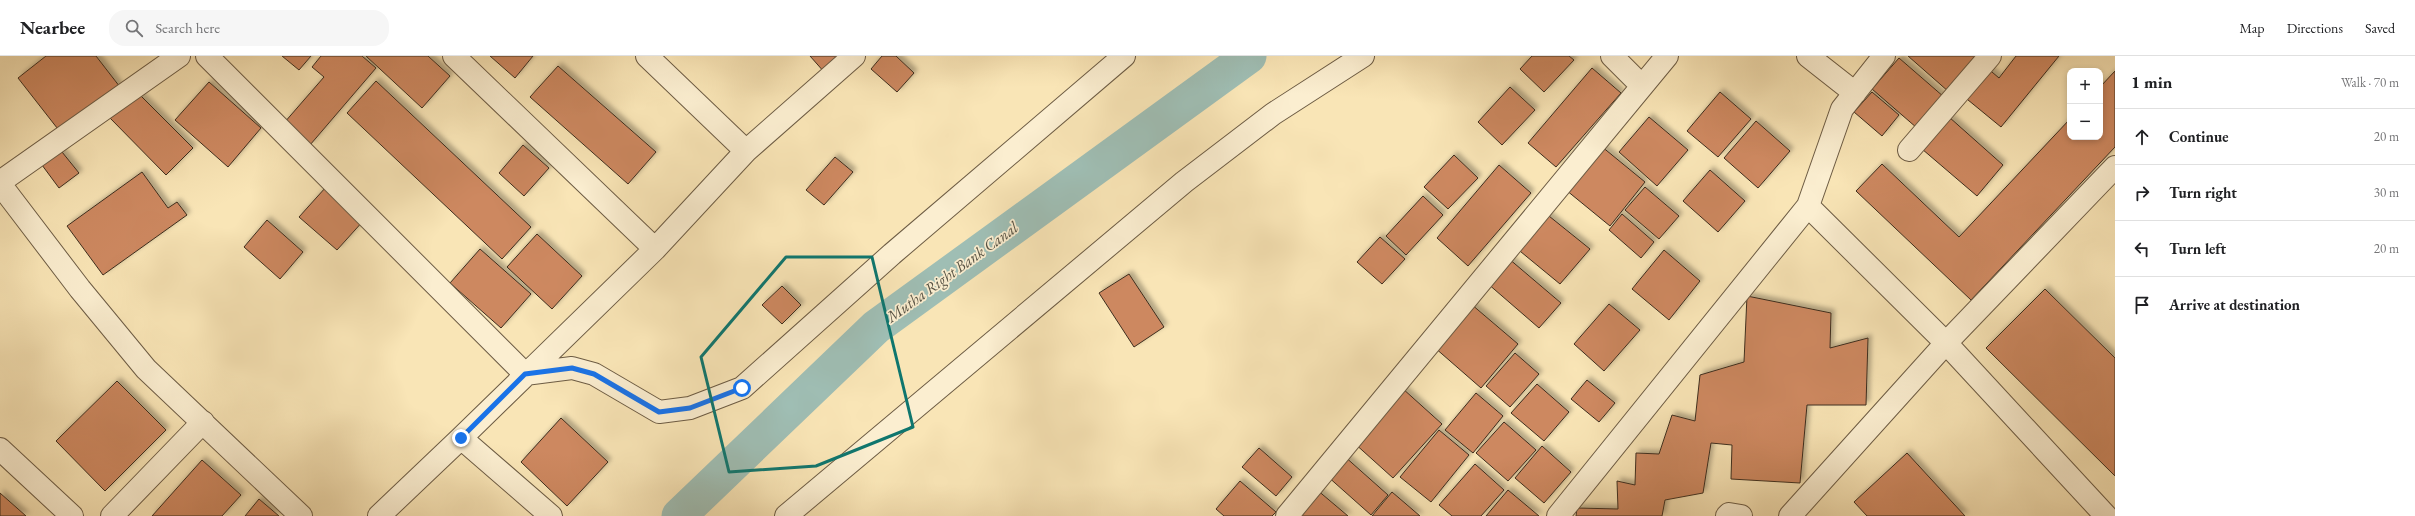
<!DOCTYPE html>
<meta charset="utf-8">
<style>
:root{--surface:#fff;--page:#f6f6f6;--text:#202124;--muted:#757577;--line:#e0e0e0}
body{margin:0;font-family:"EB Garamond",serif;background:var(--page);color:var(--text)}
.controls{position:absolute;right:12px;top:12px;display:grid;overflow:hidden;border-radius:8px;box-shadow:0 2px 6px #0003}
.controls button{width:36px;height:36px;display:grid;place-items:center;padding:0;border:0;border-bottom:1px solid var(--line);background:var(--surface);color:var(--text);font:20px sans-serif}
.stop{position:absolute;width:12px;height:12px;margin:-9px;border:3px solid #1a73e8;border-radius:50%;background:#fff}
.stop.end{background:#1a73e8;border-color:#fff;box-shadow:0 1px 4px #0008}
.list{margin:0;padding:0;list-style:none}
h2{display:flex;justify-content:space-between;align-items:center;height:52px;margin:0;padding:0 16px;font-size:17px}
h2 small{font-size:13px;font-weight:400;color:var(--muted)}
.list li{display:grid;grid-template-columns:26px 1fr auto;gap:12px;align-items:center;box-sizing:border-box;height:56px;padding:0 16px;border-top:1px solid var(--line)}
.list b{display:block;font-size:15px;white-space:nowrap}
.list em{font-size:13px;font-style:normal;color:var(--muted)}
.icon{flex:none;width:22px;height:22px;fill:none;stroke:currentColor;stroke-width:2;stroke-linecap:round;stroke-linejoin:round}
.map{position:relative;flex:none;width:2115px;height:460px;overflow:hidden}
header{display:flex;align-items:center;gap:24px;box-sizing:border-box;height:56px;padding:0 20px;background:var(--surface);border-bottom:1px solid var(--line)}
header strong{font-size:19px}
nav{display:flex;gap:22px;margin-inline-start:auto;font-size:14px}
.search{width:280px;height:36px;background:var(--page);display:flex;align-items:center;gap:10px;box-sizing:border-box;padding:0 14px;border-radius:16px;color:var(--muted);font-size:15px}
main{display:flex}
aside{flex:1;background:var(--surface)}
.map>svg:first-child{display:block}
</style>
<header>
<strong>Nearbee</strong>
<div class="search"><svg class="icon" aria-label="search" viewBox="0 0 24 24"><circle cx="10" cy="10" r="6"/><path d="M15 15l6 6"/></svg>Search here</div>
<nav><a>Map</a><a>Directions</a><a>Saved</a></nav>
</header>
<main>
<div class="map">
<svg width="2115" height="460" viewBox="0 0 2115 460">
<defs>
<filter id="shadow"><feDropShadow dx="3.5" dy="-3.5" stdDeviation="2" flood-color="#0004"/></filter>
</defs>
<rect width="100%" height="100%" fill="#f9e5b6"/>
<filter id="stains"><feTurbulence type="fractalNoise" baseFrequency=".005" numOctaves="4"/><feColorMatrix values="0 0 0 0 .2 0 0 0 0 .09 0 0 0 0 .02 0 0 0 .5 -.17"/></filter>
<radialGradient id="worn" r=".72"><stop offset=".6" stop-color="#630" stop-opacity="0"/><stop offset="1" stop-color="#630" stop-opacity=".3"/></radialGradient>
<g fill="none" stroke-linecap="round" stroke-linejoin="round">
<path stroke="#9fbeb4" stroke-width="35" d="M679,460l197,-189 373,-271"/>
</g>
<path fill="#cd8861" stroke="#3e2e1e" filter="url(#shadow)" d="M46,0h50l24,31 -59,46 -43,-55z
M282,0h29l-12,14z
M321,0h41l14,12 -66,77 -26,-22 40,-46 -12,-10z
M366,0h62l22,20 -28,32z
M490,0h43l-18,22z
M810,0h35l-20,17z
M882,0h14l18,17 -17,19 -26,-23z
M1532,0h37l5,4 -30,32 -24,-23z
M1908,0h73l-32,36z
M2016,0h43l-58,71 -39,-32 23,-29 14,12z
M1899,2l45,39 -27,31 -45,-39z
M558,10l98,86 -28,32 -98,-87z
M1592,12l29,25 -65,74 -28,-24z
M2115,15v76l-144,153 -115,-109 26,-27 77,73 111,-118v18h30v-50z
M376,25l155,146 -29,32 -155,-146z
M209,26l52,46 -33,39 -53,-47z
M1510,31l25,23 -33,35 -24,-23z
M136,35l57,57 -27,27 -56,-57z
M1720,36l31,27 -33,38 -31,-26z
M1872,36l27,23 -17,21 -28,-24z
M1649,61l39,33 -31,36 -38,-34z
M1949,61l54,48 -26,31 -55,-47z
M1756,65l34,30 -32,37 -34,-30z
M523,89l26,23 -25,28 -25,-23z
M1601,90l44,36 -35,44 -44,-36z
M58,91l21,26 -20,15 -20,-27z
M1454,99l24,23 -30,31 -24,-22z
M835,101l18,15 -29,33 -18,-15z
M1499,109l32,28 -63,73 -31,-28z
M1710,114l35,31 -27,31 -35,-31z
M142,116l26,36 9,-6 10,13 -84,60 -36,-49z
M326,131l38,33 -27,30 -38,-33z
M1645,131l34,29 -20,23 -34,-29z
M1423,140l20,19 -37,40 -20,-19z
M1544,156l46,37 -30,35 -45,-37z
M1622,158l32,28 -13,16 -32,-28z
M267,164l36,32 -23,27 -36,-32z
M537,178l45,42 -30,33 -45,-42z
M1380,181l25,22 -23,25 -25,-22z
M480,193l51,45 -30,34 -51,-45z
M1664,194l36,31 -31,39 -37,-31z
M1508,202l53,45 -22,25 -52,-45z
M1129,218l35,53 -30,20 -35,-54z
M782,230l19,19 -19,19 -20,-19z
M2045,233l70,69v118l-129,-128z
M1747,240l84,17 -1,35 38,-10 -2,67h-59l-7,78 -69,-4 1,-34 -21,-2 -8,50 -38,7 -3,16h-86l1,-8 41,1 -1,-28 18,4 1,-32 23,1 13,-39 23,6 5,-46 44,-13z
M1471,248l47,40 -37,44 -47,-41z
M1609,248l31,26 -36,41 -30,-27z
M1515,297l24,21 -29,33 -24,-21z
M1587,324l28,23 -16,19 -28,-23z
M117,325l49,49 -61,61 -49,-50z
M1537,328l32,28 -25,29 -33,-28z
M1402,332l40,36 -49,54 -40,-36z
M1476,337l27,23 -30,37 -28,-23z
M561,362l47,44 -41,44 -46,-44z
M1504,366l32,28 -28,31 -32,-28z
M1439,374l30,25 -38,47 -31,-25z
M1542,390l29,26 -27,31 -29,-25z
M1259,392l33,29 -16,19 -34,-29z
M1907,397l58,63h-98l-13,-14z
M1343,399l45,40 -17,20 -45,-40z
M202,404l39,35 -19,21h-70z
M1475,408l29,26 -23,26h-29l-13,-11z
M1240,425l36,31 -4,4h-48l-8,-7z
M1316,433l32,27h-49z
M1508,434l31,26h-53z
M1392,436l28,24h-48z
M0,437l26,23h-26z
M259,443l20,17h-34z"/>
<g fill="none" stroke-linecap="round" stroke-linejoin="round">
<defs>
<path id="minor" d="M207,0l318,318 47,-6 22,6 65,38 31,-4 52,-20 150,-134 232,-198
M454,0l201,193
M647,0l99,95
M1612,0l30,30
M1808,0l47,37
M1909,94l81,-94
M0,126l179,-126
M0,128l80,105 66,80 155,147
M1808,150l138,137 160,173
M461,382l90,78
M0,393l72,67
M112,460l91,-94
M379,460l82,-78 194,-189 91,-98 108,-95
M786,460l398,-334 89,-68 90,-58
M1287,460l380,-460
M1558,460l250,-310 34,-97 42,-53
M1727,460l2,-2 12,2
M1790,460l156,-173 169,-176"/>
</defs>
<use href="#minor" stroke="#6d5c44" stroke-width="24"/>
<use href="#minor" stroke="#fbeed0" stroke-width="22"/>
</g>
<g fill="none" stroke-linecap="round" stroke-linejoin="round">
<path stroke="#1a73e8" stroke-width="5" d="M461,382l64,-64 47,-6 22,6 65,38 31,-4 52,-20"/>
</g>
<path fill="none" stroke="#0f766e" stroke-width="3" stroke-linejoin="round" d="M786,201h86l41,170 -97,39 -87,6 -28,-115z"/>
<g text-anchor="middle" dominant-baseline="central" stroke-width="3.5" stroke-linejoin="round" paint-order="stroke">
<g font-size="16" font-style="italic" fill="#565244" stroke="#fbeed0">
<text transform="translate(952 216) rotate(-36)">Mutha Right Bank Canal</text>
</g>
</g>
<rect width="100%" height="100%" filter="url(#stains)"/>
<rect width="100%" height="100%" fill="url(#worn)"/>
</svg>
<div class="controls">
<button>+</button>
<button>−</button>
</div>
<div class="stop" style="left:742px;top:332px"></div>
<div class="stop end" style="left:461px;top:382px"></div>
</div>
<aside>
<h2>1 min<small>Walk · 70 m</small></h2>
<ul class="list">
<li><svg class="icon" aria-label="ahead" viewBox="0 0 24 24"><path d="M12 20V5M6 11l6-6 6 6"/></svg><div><b>Continue</b></div><em>20 m</em></li>
<li><svg class="icon" aria-label="right" viewBox="0 0 24 24"><path d="M7 20v-9h11M14 6l5 5-5 5"/></svg><div><b>Turn right</b></div><em>30 m</em></li>
<li><svg class="icon" aria-label="left" viewBox="0 0 24 24"><path d="M17 20v-9H6M10 6l-5 5 5 5"/></svg><div><b>Turn left</b></div><em>20 m</em></li>
<li><svg class="icon" aria-label="arrive" viewBox="0 0 24 24"><path d="M6 21V4h12l-3 4 3 4H6"/></svg><div><b>Arrive at destination</b></div></li>
</ul>
</aside>
</main>
